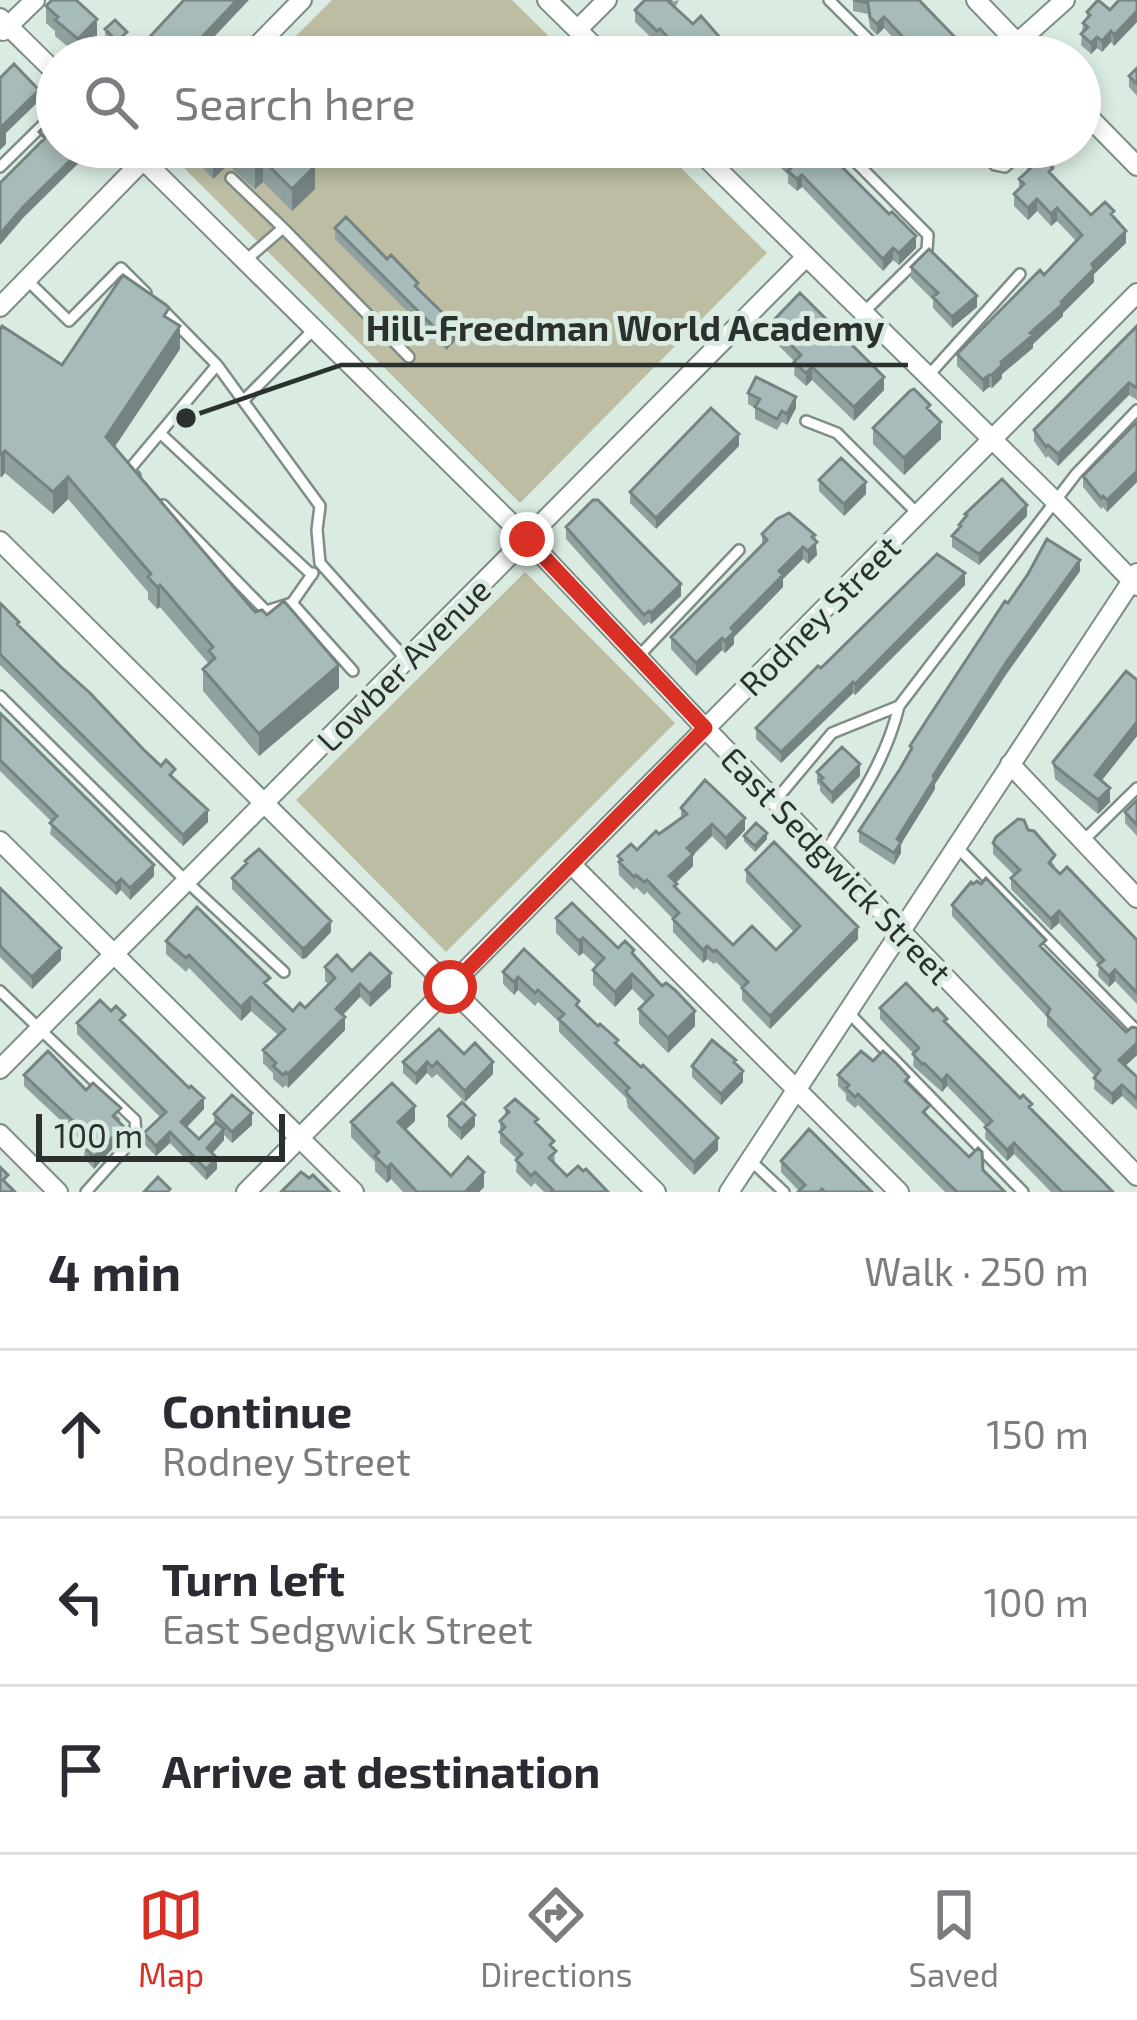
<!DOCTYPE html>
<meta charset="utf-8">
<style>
:root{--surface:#fff;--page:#f2f2f3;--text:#2b2b33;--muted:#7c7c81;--line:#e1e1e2;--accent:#d93025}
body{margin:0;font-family:"Exo 2",sans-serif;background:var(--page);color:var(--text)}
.scale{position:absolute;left:36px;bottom:30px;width:249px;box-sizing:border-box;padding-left:12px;border:6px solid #2b322e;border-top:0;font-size:33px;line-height:42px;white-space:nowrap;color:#2b322e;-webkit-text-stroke:9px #daece2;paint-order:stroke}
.stop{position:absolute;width:36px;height:36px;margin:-27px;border:9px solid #d93025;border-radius:50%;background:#fff}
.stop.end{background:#d93025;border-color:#fff;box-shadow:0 3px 12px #0008}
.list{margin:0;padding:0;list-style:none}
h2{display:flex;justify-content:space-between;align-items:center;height:156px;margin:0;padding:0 48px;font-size:51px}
h2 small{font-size:39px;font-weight:400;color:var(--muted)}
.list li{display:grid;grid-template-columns:78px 1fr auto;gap:36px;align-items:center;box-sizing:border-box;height:168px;padding:0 48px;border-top:3px solid var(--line)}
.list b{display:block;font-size:45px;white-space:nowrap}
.list p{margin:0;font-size:39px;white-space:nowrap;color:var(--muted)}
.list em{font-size:39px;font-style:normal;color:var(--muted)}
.icon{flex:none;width:66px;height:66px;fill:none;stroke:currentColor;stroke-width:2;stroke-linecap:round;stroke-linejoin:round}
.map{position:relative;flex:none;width:1137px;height:1192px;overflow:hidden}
.search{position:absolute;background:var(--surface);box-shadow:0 6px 18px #0003;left:36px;right:36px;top:36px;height:132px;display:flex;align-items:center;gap:30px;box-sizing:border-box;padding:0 42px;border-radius:66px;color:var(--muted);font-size:45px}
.sheet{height:660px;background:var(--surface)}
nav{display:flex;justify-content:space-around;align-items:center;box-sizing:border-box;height:168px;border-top:3px solid var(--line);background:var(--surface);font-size:33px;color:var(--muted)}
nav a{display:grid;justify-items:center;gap:6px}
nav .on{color:var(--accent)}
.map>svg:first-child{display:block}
</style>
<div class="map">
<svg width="1137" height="1192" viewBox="0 0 1137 1192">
<rect width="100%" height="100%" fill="#daece2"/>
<path fill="#bcbda3" d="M332,0h180l58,57h-295z
M187,147h473l107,106 -247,250 -345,-344z
M525,572l150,151 -229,229 -150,-152z"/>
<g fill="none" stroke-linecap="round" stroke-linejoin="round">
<defs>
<path id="lane" d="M829,0l57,57
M739,45l12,12
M841,147l87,88 -1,15 -64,63
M977,147l18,18 10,2 21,-20
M0,167l57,-56
M231,178l52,50
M246,260l37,-32 126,129
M27,280l42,41 52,-53 25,25
M162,309l55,56 103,141 -3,24 3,33 86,96
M928,376l92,-102
M243,401l72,-73
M806,421l31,12 82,82
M160,433l152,142
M135,476l-6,-6 88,-105
M163,505l103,106 26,-8
M313,573l-21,30 61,68
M638,657l101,-107
M0,696l186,185 98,91
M775,801l57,-68 67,-27 177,-232 61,-64
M1082,842l55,-54
M957,847l180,184
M825,852c30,-47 61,-91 74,-146
M0,991l135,129 1,16 -50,56
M849,1013l174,179
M750,1160l34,32"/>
<path id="street" d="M547,0l58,57
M976,0l55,57
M0,18l57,56
M577,30l30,-30
M3,31l32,-31
M1017,43l48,-43
M246,57l56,-57
M1080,108l57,58
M130,147l398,393 177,188 432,448
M695,147l360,354 82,85
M0,307l156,-160
M0,541l656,651
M1010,764l127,134
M0,841l354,351
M572,865l327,327
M0,1069l806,-812
M0,1134l58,58
M246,1192l891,-899
M729,1192l408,-619"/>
</defs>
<use href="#lane" stroke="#7d8e85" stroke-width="14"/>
<use href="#street" stroke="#7d8e85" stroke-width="22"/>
<use href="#lane" stroke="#fff" stroke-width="9"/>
<use href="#street" stroke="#fff" stroke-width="18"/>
</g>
<path fill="#90a2a0" d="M679,0l-4,8 62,49h-62l-15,-16 -3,2 -22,-21v-12z
M853,0h66l55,57h-63l-27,-29 -7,7 -7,-7 -2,-14 -15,-3z
M1137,0v22l-23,24 -3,-4 -9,10 -5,-4 -6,6 -10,-9 2,-22 4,-4v-7l23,-2z
M46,6l51,30 -19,19 -23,-19v-5l-9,-8z
M105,29l22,8 -10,10 -12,-12z
M1137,68v28l-8,-9v-11z
M197,147h99l19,42 -23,22 -29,-29 -8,7 -27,-24 -15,14 -16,-18z
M760,147h62l94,101 -17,17 -6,-5 -10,11 -81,-84 -5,4 -9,-8v-8z
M1027,164l26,13 38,38 23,3 12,25 -32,31v8l-31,31v3l-30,28v4l-31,26v4l-10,10 -3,-1 -6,5 -26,-26v-12l87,-79 32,-34 -19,-20 -6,5 -14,-15 -9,9 -14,-14v-12l5,-5v-10l8,-7z
M335,228l83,61 39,50 -11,11 -111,-111z
M911,267l66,40 -25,21 -19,-20v-8l-22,-22z
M169,320l11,29 -65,98 140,165 84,76 -80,68 -56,-65v-22l6,-5 -49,-57 -3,2 -9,-10v-7l-80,-93 -15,15 -48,-41 -5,4v-147l62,35z
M770,324l114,66 -30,31 -42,-41 -6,6 -12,-11 1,-13 -25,-25z
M1137,326v74l-8,-5 -71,71 -10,-10 -2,2 -12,-17v-11z
M748,393l48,15 -9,17 -5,-3 -5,8 -22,-11v-11l-7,-4z
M930,411l11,28 -37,36 -31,-31v-16z
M1137,422v60l-30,30 -4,-5 -2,2 -18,-22v-11z
M739,446l-83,83 -26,-26v-11z
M819,480l47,14 -22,22 -25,-25z
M965,514l62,2 -48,49 -27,-18v-11l7,-7v-4l6,-7z
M566,527l115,69 -30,28 -2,-2 -5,4 -78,-87z
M762,534l53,6 2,15 -9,9 -5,-5 -20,20v8l-49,50v7l-9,9 -3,-3 -26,26 -25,-27v-12l91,-92z
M1080,571l-73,102 -72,111v5l-34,55v9l-7,12 -35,-23v-11l51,-78v-7l98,-143z
M965,585l-110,110 -2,-2 -72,70 -25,-24v-11l65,-60z
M0,603l19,22 156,155 33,42 -25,24 -183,-181z
M0,713l154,163 -24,24 -9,-10 -5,5 -66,-61 2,-12 -52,-51z
M1137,736l-36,45 9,21 -12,12 -43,-35 -2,-17z
M817,772l43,4 -28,28 -12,-13v-5l-3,-3z
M1137,800v36l-12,-13v-11z
M681,808l64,22 -19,20 -14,-14 -19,19v11l-17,17 1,6 56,56 43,5 18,-18 -48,-50v-12l112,69 -88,90 -28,-29v-12l-26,-26 -2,2 -7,-5 -4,4 -30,-31v-13l-26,-27 -3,3 -8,-8 -2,3 -15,-15 -1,-19 19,-6 44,-31z
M1028,830l27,36 -1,2 83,72v64l-22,-23 -6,6 -11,-11 1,-11 -40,-42 -8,7 -40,-41v-11l3,-3 -21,-21v-11z
M744,836l23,3 -12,13 -11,-11z
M245,861l86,71 -25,26 -4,1 -70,-70v-11l13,-13z
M0,888l61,72 -29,29 -32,-32z
M952,905l94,47 80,80 11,-4v27l-12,11 12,11v33l-15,-14 -10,9 -18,-16 1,-13 -48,-50v-9l-95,-101z
M556,918l78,38 61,70 -27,27 -29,-29v-15l7,-6 -14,-14 -17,18 -22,-22v-15l4,-4 -14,-13 -4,3 -23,-23z
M166,941l104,47 23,23 12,-3 23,-24 -3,-3v-14l27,4 39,16 -21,20 -10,-10 -17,18 2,15 -57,58 -2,-3 -3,3 -10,-9v-6l-10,-10v-13l15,-15 -27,-24 -10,10 -52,-53 -3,4 -20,-18z
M524,949l55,59 139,142 -24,25 -66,-67 -2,-10 -67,-66v-10l-21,-20 -3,4 -17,-16 -4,5 -11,-11v-12z
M880,1008l67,16 166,168h-62l-37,-38 -7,7 -22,-23 1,-12 -39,-40 -5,6 -29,-26 1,-12 -34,-35z
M77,1023l48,2 79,84 -17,18 12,12 15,-15v-10l38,11 -20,18 -8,-8v5l-12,14 5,15 -11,11 -36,-37 -14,13 -12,-12v-11l16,-16 -83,-83z
M464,1054l29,20 -28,28 -28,-28 -5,4 -5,-5 -11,12 -13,-12v-11z
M873,1061l36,24 20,32 76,75h-60l-87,-87 -3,3 -9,-8v-6l-8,-8v-11z
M736,1064l7,18 -22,23 -29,-28v-11z
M24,1075l62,15 35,29 -3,2 5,16 -29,32 -10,-11 1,-12 -12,-14 -49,-46z
M505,1108l33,16 16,25 1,14 12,13 41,16h-64l-9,-9 -4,4 -15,-15 1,-13 -17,-16v-22l5,-5z
M448,1116l27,10 -14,14 -13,-13z
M415,1121l-9,8 45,47 33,11 -5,5h-76l-12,-13 -4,4 -12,-12v-9l-24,-25v-15z
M781,1161l91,31h-74l1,-1 -18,-19z"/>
<path fill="#758482" d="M237,0h12l-54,57h-12z
M1137,11v11l-23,24v-11z
M884,17v11l-7,7v-11z
M97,19v17l-19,19v-16z
M1111,31v11l-9,10v-11z
M1097,37v11l-6,6v-11z
M39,90v11l-33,32v11l-6,6v-22z
M84,147h8v3l-69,68 -23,27v-11l23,-27z
M223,147h5v18l-15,14v-23z
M263,160v22l-8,7v-22z
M315,166v23l-23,22v-22z
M802,175v12l-5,4v-12z
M1037,199v12l-9,9v-12z
M1057,208v13l-6,5v-12z
M1126,231v12l-32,31v8l-31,31v3l-30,28v4l-31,26v4l-10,10v-13l9,-13 60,-60 31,-38z
M916,236v12l-17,17v-12z
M893,248v12l-10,11v-12z
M977,296v11l-25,21v-11z
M180,326v23l-74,110v-22z
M457,327v12l-11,11v-11z
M812,367v13l-6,6v-13z
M989,375v12l-6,5v-12z
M884,377v13l-30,31v-14z
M1129,383v12l-71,71v-12z
M796,397v11l-9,17v-11z
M941,422v17l-37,36v-17z
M739,434v12l-83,83v-11z
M5,451v22l-4,5v-23z
M1137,471v11l-30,30v-12z
M68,477v22l-15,15v-22z
M866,482v12l-22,22v-12z
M1027,505v11l-48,49v-11z
M815,535l2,20 -9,9v-13z
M803,547v12l-20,20v8l-49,50v7l-9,9v-12l6,-13 48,-57z
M1080,560v11l-73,102 -72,111v5l-34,55v9l-7,12 3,-26 36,-63 74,-115z
M965,573v12l-110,110v-11z
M681,584v12l-30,28v-11z
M160,585v22l-3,2v-22z
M722,638v12l-26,26v-13z
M339,665v23l-80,68v-22z
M853,682v11l-72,70v-11z
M1137,722v14l-42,53v-14z
M860,764v12l-28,28v-11z
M1110,788v14l-12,12v-14z
M208,810v12l-25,24v-11z
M745,818v12l-19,20v-12z
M712,824v12l-19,19v11l-24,23v-13l18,-28z
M767,833v6l-12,13v-6z
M154,865v11l-24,24v-12z
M121,879v11l-5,5v-11z
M1059,911v12l-8,7v-11z
M331,921v11l-25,26 -4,1v-11z
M858,927v12l-88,90v-13z
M583,938v15l-4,3v-15z
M707,946v13l-4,4v-13z
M61,948v12l-29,29v-12z
M1115,970v11l-6,6v-11z
M391,973v14l-21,20v-13z
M632,974v15l-17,18v-15z
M518,977v13l-4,5v-13z
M360,984v13l-24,25v-13z
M251,997v14l-10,10v-14z
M695,1011v15l-27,27v-15z
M345,1017v13l-57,58v-14z
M1137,1043v12l-18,17v-12z
M427,1062v11l-11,12v-11z
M493,1062v12l-28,28v-11z
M743,1071v11l-22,23v-11z
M947,1075v11l-5,6v-11z
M1122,1085v11l-10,9v-11z
M204,1098v11l-23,24v-11z
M415,1106v15l-17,16v-15z
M252,1113v12l-20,18v-11z
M475,1115v11l-14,14v-11z
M123,1126v11l-29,32v-12z
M224,1129v11l-17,19v-11z
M170,1132v11l-14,13v-10z
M718,1138v12l-24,25v-13z
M1014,1143v11l-7,7v-11z
M217,1158v11l-11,11v-11z
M391,1164v15l-4,4v-15z
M484,1172v15l-5,5h-13z"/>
<path fill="#a7bcba" stroke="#758482" stroke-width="3" d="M52,0h24l21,19 -19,20 -23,-19 3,-3 -12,-11z
M184,0h53l-54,57h-62l7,-8 5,6z
M645,0h26l-2,2 24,22 8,-8 36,41h-54l2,-2 -25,-26 -3,2 -22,-21z
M853,0h66l55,57h-52l-38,-40 -7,7 -7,-7 -2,-14z
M1098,0l12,10 9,-10h18v11l-23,24 -3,-4 -9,10 -5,-4 -6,6 -10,-9 7,-7 -5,-4 7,-8 -3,-3z
M115,20l12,12 -10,9 -12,-12z
M14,64l25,26 -39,38v-50z
M1137,68v16l-8,-8z
M49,121l6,7 2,-2v21h27l-61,60 -23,27v-51l45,-45 -6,-6z
M204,147h19l-10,9z
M232,147h64l19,19 -23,23 -29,-29 -8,7z
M772,147h50l67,67 3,-2 24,24 -17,17 -6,-5 -10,11 -81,-84 -5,4 -9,-8 4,-4z
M1039,153l14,15 -4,4 42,43 14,-13 9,9 -3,3 15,17 -34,33 2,5 -33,33 2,2 -33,29 3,2 -32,27 1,3 -10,10h-3l-6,5 -26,-26 83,-84 4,5 38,-40 -25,-27 -6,6 -14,-15 -9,9 -14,-14 10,-10 -5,-5 12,-11 -4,-4z
M346,217l41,42 4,-4 27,28 -3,3 42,41 -11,12 -111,-111z
M929,249l48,47 -25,21 -19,-20 5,-4 -27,-26z
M123,275l43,30 3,3 -5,8 16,10 -74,111 149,175 7,-2 5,5 17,-14 55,64 -80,69 -56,-65 12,-11 -6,-7 4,-4 -53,-62 -3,2 -9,-10 3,-3 -83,-97 -15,15 -48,-41 -5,4v-125l2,-4 60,39z
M800,293l84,84 -30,30 -42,-40 -6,6 -12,-11 7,-7 -31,-31z
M1137,326v62l-8,-5 -71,71 -10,-9 -2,2 -12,-17z
M756,377l40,20 -9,17 -5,-3 -5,8 -22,-12 5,-8 -12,-6z
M914,389l16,16 -3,3 14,14 -37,36 -31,-30 37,-37z
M711,408l28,26 -83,84 -26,-26z
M1137,422v49l-30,29 -4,-4 -2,2 -18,-22z
M841,458l25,24 -22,22 -25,-24z
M1002,479l25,26 -48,49 -27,-18 9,-10 -2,-1 8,-10 -2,-1z
M593,500h5l83,84 -30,29 -2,-2 -5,4 -78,-88z
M789,513l26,22 -3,2 5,5 -9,9 -5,-4 -24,24 4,4 -52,53 3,4 -9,9 -3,-3 -26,25 -25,-26 96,-97 -5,-6 15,-15z
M1047,539l33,21 -73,101 -74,115 2,2 -38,61 4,3 -7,11 -35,-22 41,-62 12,-21 -2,-2 20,-31 75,-114 3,2 20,-29z
M937,554l28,19 -110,111 -2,-2 -72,70 -25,-24 62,-62 3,2z
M0,603l19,19 -2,2 44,43 29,26 53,56 18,17 5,-6 9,9 -5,6 38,35 -25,25 -183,-181z
M1126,671l11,9v42l-42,53 15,13 -12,12 -43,-34 -2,-4z
M0,713l154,152 -24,23 -9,-9 -5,5 -66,-61 7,-7 -57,-56z
M842,747l18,17 -28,29 -12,-13 3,-2 -6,-6z
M705,780l40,38 -19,20 -14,-14 -25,24 6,6 -24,22 8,8 -3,2 59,59 19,-19 24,24 24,-24 -54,-56 28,-28 84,85 -88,89 -28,-28 6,-6 -32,-32 -2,2 -7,-6 -4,4 -30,-31 6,-6 -32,-33 -3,2 -8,-7 -2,2 -15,-15 3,-2 -4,-4 13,-12 6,6 19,-19 3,3 28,-20 -6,-6z
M1137,800v25l-12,-13z
M1018,819l6,1 4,10 6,1 21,24 -6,8 11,11 7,-7 70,73v53l-22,-23 -6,6 -11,-11 6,-5 -45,-49 -8,8 -40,-41 9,-8 -27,-27 3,-6z
M756,823l11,10 -12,13 -11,-10z
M259,849l72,72 -25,26 -4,1 -70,-70 15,-15 -2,-2z
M986,878l60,62 -6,6 86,86 6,-5 5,1v15l-18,17 18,17v22l-15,-14 -10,9 -18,-16 6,-8 -53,-55 3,-6 -98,-104 19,-23 2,2 4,-3 4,3z
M0,888l61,60 -29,29 -32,-31z
M572,903l46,45 7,-7 9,9 -2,3 30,33 4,-3 9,7 20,21 -27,27 -29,-29 14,-14 -21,-21 -17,18 -22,-22 11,-12 -21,-20 -4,3 -23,-23z
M197,907l73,71 -6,5 29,28 7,-8 5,5 30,-30 -10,-11 12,-12 15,16 18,-18 21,20 -21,21 -10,-10 -24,25 9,8 -57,57 -2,-2 -3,3 -10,-9 3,-3 -13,-13 22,-21 -34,-32 -10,10 -52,-52 -3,3 -20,-17z
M524,949l55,52 -3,4 22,21 2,-2 18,16 -3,3 26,24 2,-2 75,73 -24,24 -66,-67 -2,-4 3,-3 -70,-69 5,-5 -26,-24 -3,3 -17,-16 -4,5 -11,-10z
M906,983l27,28 4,-3 10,11 -3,2 76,77 3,-3 9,9 -3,3 84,85h-51l-48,-49 -7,7 -22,-23 7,-6 -45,-46 -5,6 -18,-18 -2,1 -9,-10 6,-6 -39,-40z
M100,1000l11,11 5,-5 9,9 -5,5 69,68 2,-2 13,12 -23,24 18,17 17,-17 8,7 -17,19 10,10 -11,11 -36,-37 -14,14 -12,-13 22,-21 -89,-89z
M439,1029l25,25 11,-11 18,19 -28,29 -28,-29 -5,5 -5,-5 -11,12 -13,-12z
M712,1040l24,20 -2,2 9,9 -22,23 -29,-28z
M48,1051l38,39 7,-7 28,25 -8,8 10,10 -29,31 -10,-10 6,-6 -17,-20 -49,-46z
M861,1051l12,10 10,-10 13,12 13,14 -4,4 25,24 -7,7 46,45 9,-9 4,4 1,18 22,22h-48l-99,-98 -3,3 -9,-9 3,-3 -11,-10z
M392,1083l23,23 -17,16 53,54 17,-19 16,15 -18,19 2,1h-51l-26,-28 -4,4 -12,-12 4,-4 -28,-30z
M232,1095l20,18 -20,19 -18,-18z
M515,1099l23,20 -3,3 19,19 -4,4 6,6 -7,7 18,18 11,-10 5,5 3,-2 22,23h-57l2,-2 -18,-18 -4,4 -15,-16 6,-6 -22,-22 5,-5 -5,-6 9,-9 -4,-4z
M462,1102l13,13 -14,14 -13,-13z
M809,1129l63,63h-47l-3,-3 -3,3h-21l7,-7 -24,-24z
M0,1167l8,8 -5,5 12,12h-15z
M301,1172l8,6 4,-3 17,17h-49z
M158,1177l12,12 -3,3h-23z"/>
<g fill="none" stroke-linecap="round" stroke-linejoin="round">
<path stroke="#d93025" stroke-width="15" d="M450,987l255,-259 -178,-189"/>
</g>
<g text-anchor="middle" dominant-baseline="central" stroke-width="10" stroke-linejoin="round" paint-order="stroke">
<g font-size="33" fill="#2b322e" stroke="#daece2">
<text transform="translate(819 615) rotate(-45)">Rodney Street</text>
<text transform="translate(403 664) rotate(-45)">Lowber Avenue</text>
<text transform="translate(837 865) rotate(46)">East Sedgwick Street</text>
</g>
</g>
<path fill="none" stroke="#2b322e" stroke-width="4.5" d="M186 418L341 365H908"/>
<circle fill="#2b322e" stroke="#daece2" stroke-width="4.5" cx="186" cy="418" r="12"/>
<g font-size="36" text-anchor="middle" font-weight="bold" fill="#2b322e" stroke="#daece2" stroke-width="10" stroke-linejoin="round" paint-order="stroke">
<text x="625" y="341">Hill-Freedman World Academy</text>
</g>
</svg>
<div class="scale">100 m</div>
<div class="stop" style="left:450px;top:987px"></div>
<div class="stop end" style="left:527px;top:539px"></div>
<div class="search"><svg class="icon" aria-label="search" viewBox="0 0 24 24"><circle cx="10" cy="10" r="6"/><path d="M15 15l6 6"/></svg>Search here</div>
</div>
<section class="sheet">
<h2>4 min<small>Walk · 250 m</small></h2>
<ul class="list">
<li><svg class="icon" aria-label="ahead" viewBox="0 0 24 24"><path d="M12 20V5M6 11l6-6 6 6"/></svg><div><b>Continue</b><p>Rodney Street</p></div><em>150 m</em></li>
<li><svg class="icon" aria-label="left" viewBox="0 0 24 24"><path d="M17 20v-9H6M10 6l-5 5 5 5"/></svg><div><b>Turn left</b><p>East Sedgwick Street</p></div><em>100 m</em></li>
<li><svg class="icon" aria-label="arrive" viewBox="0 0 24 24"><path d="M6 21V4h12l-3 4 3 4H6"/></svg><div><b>Arrive at destination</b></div></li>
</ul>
</section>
<nav>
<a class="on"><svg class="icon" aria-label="map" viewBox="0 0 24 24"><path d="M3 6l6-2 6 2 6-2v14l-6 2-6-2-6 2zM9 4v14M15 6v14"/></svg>Map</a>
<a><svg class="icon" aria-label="directions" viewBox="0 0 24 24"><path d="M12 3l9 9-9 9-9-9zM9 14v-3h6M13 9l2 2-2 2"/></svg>Directions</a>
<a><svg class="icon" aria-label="saved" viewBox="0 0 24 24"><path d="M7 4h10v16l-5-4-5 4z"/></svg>Saved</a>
</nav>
